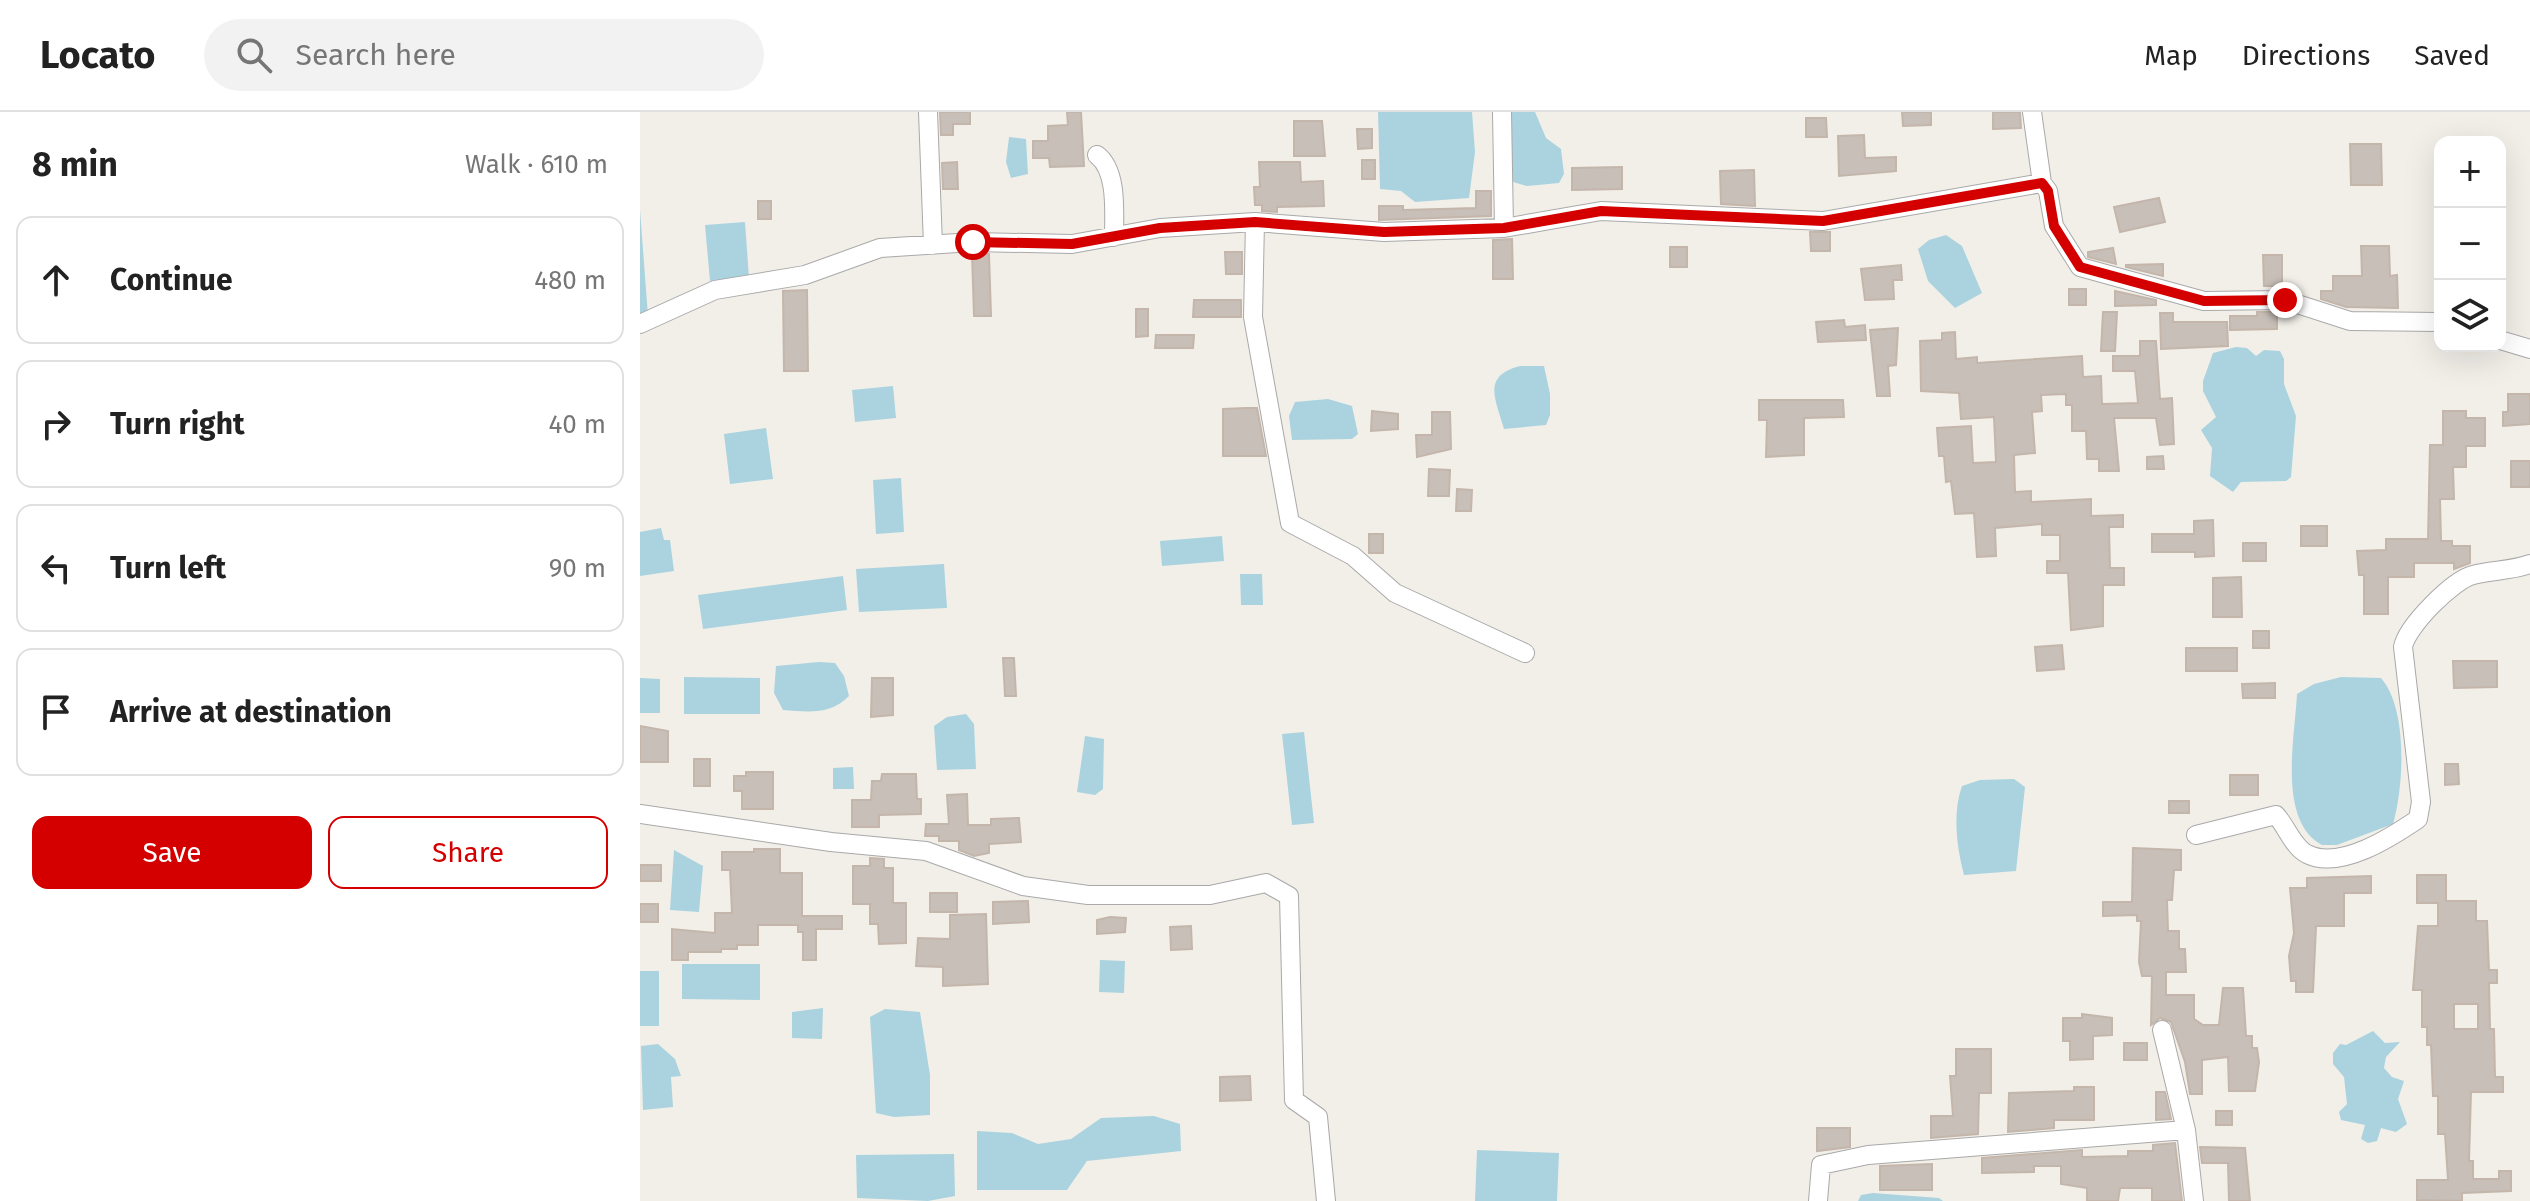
<!DOCTYPE html>
<meta charset="utf-8">
<style>
:root{--surface:#fff;--page:#f2f2f2;--text:#222;--muted:#767676;--line:#e0e0e0;--accent:#d40000}
body{margin:0;font-family:"Fira Sans",sans-serif;background:var(--page);color:var(--text)}
.controls{position:absolute;right:24px;top:24px;display:grid;overflow:hidden;border-radius:16px;box-shadow:0 8px 32px #0002}
.controls button{width:72px;height:72px;display:grid;place-items:center;padding:0;border:0;border-bottom:2px solid var(--line);background:var(--surface);color:var(--text);font:40px sans-serif}
.stop{position:absolute;width:24px;height:24px;margin:-18px;border:6px solid #d40000;border-radius:50%;background:#fff}
.stop.end{background:#d40000;border-color:#fff;box-shadow:0 2px 8px #0008}
.list{margin:0;padding:0;list-style:none}
h2{display:flex;justify-content:space-between;align-items:center;height:104px;margin:0;padding:0 32px;font-size:34px}
h2 small{font-size:26px;font-weight:400;color:var(--muted)}
.list li{display:grid;grid-template-columns:52px 1fr auto;gap:24px;align-items:center;box-sizing:border-box;height:128px;margin:0 16px 16px;padding:0 16px;border:2px solid var(--line);border-radius:16px}
.list b{display:block;font-size:30px;white-space:nowrap}
.list em{font-size:26px;font-style:normal;color:var(--muted)}
.actions{display:flex;gap:16px;padding:24px 32px}
.actions a{flex:1;padding:18px 0;border:2px solid var(--accent);border-radius:16px;text-align:center;font-size:28px;color:var(--accent)}
.actions .main{background:var(--accent);color:#fff}
.icon{flex:none;width:44px;height:44px;fill:none;stroke:currentColor;stroke-width:2;stroke-linecap:round;stroke-linejoin:round}
.map{position:relative;flex:none;width:1890px;height:1089px;overflow:hidden}
header{display:flex;align-items:center;gap:48px;box-sizing:border-box;height:112px;padding:0 40px;background:var(--surface);border-bottom:2px solid var(--line)}
header strong{font-size:38px}
nav{display:flex;gap:44px;margin-inline-start:auto;font-size:28px}
.search{width:560px;height:72px;background:var(--page);display:flex;align-items:center;gap:20px;box-sizing:border-box;padding:0 28px;border-radius:44px;color:var(--muted);font-size:30px}
main{display:flex}
aside{flex:1;background:var(--surface)}
.map>svg:first-child{display:block}
</style>
<header>
<strong>Locato</strong>
<div class="search"><svg class="icon" aria-label="search" viewBox="0 0 24 24"><circle cx="10" cy="10" r="6"/><path d="M15 15l6 6"/></svg>Search here</div>
<nav><a>Map</a><a>Directions</a><a>Saved</a></nav>
</header>
<main>
<aside>
<h2>8 min<small>Walk · 610 m</small></h2>
<ul class="list">
<li><svg class="icon" aria-label="ahead" viewBox="0 0 24 24"><path d="M12 20V5M6 11l6-6 6 6"/></svg><div><b>Continue</b></div><em>480 m</em></li>
<li><svg class="icon" aria-label="right" viewBox="0 0 24 24"><path d="M7 20v-9h11M14 6l5 5-5 5"/></svg><div><b>Turn right</b></div><em>40 m</em></li>
<li><svg class="icon" aria-label="left" viewBox="0 0 24 24"><path d="M17 20v-9H6M10 6l-5 5 5 5"/></svg><div><b>Turn left</b></div><em>90 m</em></li>
<li><svg class="icon" aria-label="arrive" viewBox="0 0 24 24"><path d="M6 21V4h12l-3 4 3 4H6"/></svg><div><b>Arrive at destination</b></div></li>
</ul>
<div class="actions"><a class="main">Save</a><a>Share</a></div>
</aside>
<div class="map">
<svg width="1890" height="1089" viewBox="0 0 1890 1089">
<rect width="100%" height="100%" fill="#f2efe9"/>
<path fill="#aad3df" d="M738,0h94l3,40 -6,46 -54,4 -14,-11 -21,-2z
M867,0h28l11,26 15,11 3,25 -5,9 -32,3 -14,-4z
M369,25l17,2 2,35 -17,4 -5,-16z
M0,98l8,106 -8,1z
M105,110l4,56 -39,3 -5,-56z
M1306,123l16,11 20,47 -27,15 -27,-27 -10,-32 11,-9z
M1596,235l11,1 9,8 8,-6 16,1 4,8v25l12,32 -5,61 -5,4 -45,1 -8,10 -23,-16 2,-28 -11,-18 15,-13 -13,-26v-10l10,-28z
M880,254h24l6,28v21l-4,10 -42,4c-8,-29 -23,-53 16,-63z
M253,274l3,32 -41,4 -3,-32z
M688,287l24,7 6,28 -6,5 -60,1 -3,-24 6,-14z
M126,316l7,51 -43,5 -6,-50z
M261,366l3,54 -28,2 -3,-54z
M21,416l3,12h6l4,31 -34,5v-44z
M582,424l2,25 -62,5 -2,-25z
M304,452l3,44 -88,4 -3,-43z
M600,462h22l1,31h-22z
M203,464l4,34 -144,19 -5,-34z
M179,550l16,1 9,13 5,20c-19,19 -40,16 -66,14l-9,-17 2,-27z
M44,565l76,1v36h-76z
M1701,565l40,1c27,31 23,108 12,146l-56,21h-15c-45,-24 -27,-108 -25,-151l17,-10z
M0,566l20,1v34h-20z
M326,602l8,10 2,45 -39,1 -3,-44 13,-9z
M664,620l10,91 -22,2 -10,-91z
M445,624l19,3 -1,50 -8,6 -18,-3z
M213,655l1,22h-21v-21z
M1374,667l11,8 -9,84 -52,4c-7,-27 -12,-61 -2,-89l18,-6z
M34,738l29,16 -4,46 -29,-2z
M460,848l25,1 -1,32 -25,-1z
M42,852h78v36l-78,-1z
M0,859h19v55h-19z
M183,896l-1,31 -30,-1v-26z
M245,897l35,3 10,63v40l-36,2 -18,-4 -6,-96z
M1733,919l12,12 15,-1 -14,15 -2,11 8,9 12,4 -6,18 9,25 -11,8 -15,-4 -4,13 -9,2 -7,-4 4,-14 -24,-5 -2,-8 8,-8 -3,-27 -11,-13v-11l7,-9 6,1z
M18,932l17,15 6,17 -10,1 2,30 -30,3 -2,-64z
M514,1004l26,8 1,27 -94,10 -20,29h-90v-59l35,2 26,11 33,-5 30,-21z
M837,1038l82,3 -2,48h-82z
M314,1042l1,42 -27,5 -71,-3 -1,-43z
M1233,1081l66,5 4,3h-85l3,-6z"/>
<path fill="#c7bfb8" stroke="#c4b6ab" stroke-width="2" fill-rule="evenodd" d="M300,0h30v12h-17v11h-12z
M427,0h14l3,54 -34,1 -1,-9h-16v-17h15v-15l20,-1z
M1262,0h29v13l-28,1z
M1353,0h27l1,16 -28,1z
M1166,6h20l1,19h-21z
M654,9h28l3,35h-31z
M717,17h15v19l-14,1z
M1224,23l1,23 31,-1v14l-57,5 -1,-40z
M1710,32h31l1,41h-31z
M722,48h13v19h-13z
M317,50l1,27h-15l-1,-26z
M619,50h41l1,20 22,-1 1,25 -47,1v5l-15,-1v-6h-7l-1,-18h6z
M982,55v22l-50,1v-22z
M1114,58l1,36 -34,-2 -1,-33z
M836,79h15v25l-112,4v-14h24v4l73,-2z
M1519,86l6,24 -45,10 -6,-25z
M118,89h13v18h-13z
M1170,120h20v19h-19z
M872,127l1,40h-20v-39z
M1721,134h28l1,30 7,-1 1,33 -52,-1 -25,-8v-8h12v-15h29z
M1030,135h17v20h-17z
M1473,136l3,16 -28,-7v-5z
M585,140h17v22h-16z
M332,142h17l2,62h-17z
M1623,143h19v31h-18z
M1523,152v12l-37,-9v-2z
M1261,153l1,15h-9l1,19 -29,1 -4,-31z
M1429,177h17v16h-17z
M167,178l1,81h-24l-1,-80z
M1475,179l41,9v5l-41,1z
M554,188h47v17h-48z
M496,197h12v27l-12,1z
M1463,200h14l-2,39h-14z
M1617,200h20v17l-47,1v-14h27z
M1520,201h13v9h54l1,24 -67,3z
M1204,208l1,7 20,-2 1,15 -48,2 -2,-20z
M1258,216l-2,37 -8,1 2,30h-13l-7,-66z
M1315,220l1,27 21,-2v6l105,-7 1,21 18,-1 1,28 36,-1 -3,-32h-22v-15h27v-15h16l4,58 12,-1 2,46 -14,1 -4,-27h-42l5,53h-20v-12h-12l-1,-28h-14v-26h-6v-11l-25,1 1,16 -10,1 3,41 -21,2 1,37 16,-1v11l60,-3v17l32,-1v12h-14l1,41h14v17h-21v41l-32,4 -3,-57h-21v-12h13v-26h-18v-11l-47,4 1,28 -19,1 -3,-44 -19,1 -4,-33 -5,1 -2,-26h-5l-2,-28 34,-2 2,37 23,-1 -2,-45 -33,2 -2,-26 -38,-2 -1,-50 22,-1v-7z
M516,223h38l-1,13h-38z
M1868,282h22v30l-27,2v-14h5z
M1119,288h84l1,17 -40,1v37l-38,2 1,-37h-8z
M606,296h11l9,48h-43v-47z
M732,299l26,3v15l-27,2z
M1803,299h23v7h19v28h-19v21h-13l1,32h-14l1,42h11v5h18v17l-16,6v-6h-40v14h-26v37h-24v-39h-5l-2,-24 29,-1v-11h42l2,-94h13z
M792,300h18l1,37 -34,8 -1,-22h16z
M1523,344l1,13h-17v-12z
M1871,349h19v26h-19z
M789,357l21,1 -1,26h-21z
M817,377l15,1 -1,21h-15z
M1573,408l1,36 -19,1v-5h-43v-18h42v-13z
M1661,414h26v20h-26z
M729,422h14v19h-14z
M1603,431h23v18h-23z
M1601,465l1,40h-29v-39z
M1613,519h16v17h-16z
M1422,533l2,24 -27,2 -2,-24z
M1546,536h51v23h-51z
M363,546h11l2,38h-11z
M1813,549h44v26l-43,1z
M232,566h21v37l-22,2z
M1635,571v15h-32l-1,-14z
M0,614l28,5v31h-28z
M54,647h16v27h-16z
M1805,652h13l1,20 -14,1z
M106,660h27v37h-31v-18h-8v-15h12z
M242,662h34l1,25h4v15l-42,1v12h-27v-27h19l1,-19h9z
M1590,663h28v20h-28z
M327,682l1,31h23v-6l28,-1 2,24 -32,2v9l-15,3 -15,-6v-9h-20v-5h-14l1,-12h23l-2,-29z
M1529,689h20v12h-20z
M1493,736l48,2v20h-7l-2,30h-5l1,31h11v18h6l1,23h-20v23h28v24l9,6h16l4,-37h20l3,48h6v12h5l2,14 -4,29h-26l-1,-34 -26,3v34h-12l-5,-32 -14,-40 -11,-4 -9,7 1,-49h-10l-3,-14 2,-41h-4v-6l-34,1v-14h29z
M114,737h26v24h22v43h40v13h-26v31h-13v-28h-5v-7h-40v20h-21v4h-16v3h-33v8h-16v-31l43,4v-20h17l-2,-43h-8v-18h32z
M230,746l14,1v9h9v35h13v40l-27,1 -1,-20h-8v-20h-17v-38h17z
M0,753h21v16h-21z
M1777,763h29v26h30v20h11l2,49h8v13h-8l1,46h4l1,48h8v15h-32l-2,69h4v18h26v-8h12v20l-49,2v8l-45,-1v-20h31l-3,-46h-7v-38h-5l-2,-51h-4v-18h-5v-37h-9l5,-64h20v-23h-21zM1814,892h24v25h-24z
M1731,764v17h-27v33h-28l-3,66h-17v-11h-5l-2,-25 5,-23 -4,-45h17v-10z
M290,781h27v19h-27z
M388,789l1,21 -36,2v-22z
M0,792h18v18h-18z
M346,802l2,70 -45,2v-19l-27,-1 2,-28 32,1v-24z
M470,805l16,1 -1,14 -28,2v-14z
M551,814l1,23 -21,1 -1,-23z
M1442,902l30,4v17l-19,1v23l-23,1v-19h-7v-23h19z
M1484,931h23v17h-23z
M1316,937h35v44h-12l-1,41 -47,4v-22h22l-3,-40h6z
M610,964l1,24 -31,1v-24z
M1434,975h20v33h-40v8l-46,4 1,-39 65,-2z
M1516,980h9l6,27 -15,1z
M1576,999h16v14h-16z
M1177,1016h33v19l-33,4z
M1535,1031l7,58h-30v-13h-32l-2,13h-31v-13l-26,-4v-18h-27v6l-52,1v-15l100,-8v7l46,-1v-5h25v-6z
M1560,1035l45,1 5,53h-21l-1,-38h-26z
M1292,1052v26h-52v-24z"/>
<g fill="none" stroke-linecap="round" stroke-linejoin="round">
<defs>
<path id="minor" d="M288,0l5,133
M862,0l2,116
M1392,0l10,71 6,8 6,35 26,41 124,34 81,-1 65,21 90,1
M457,43c21,16 17,58 17,82
M615,110l-2,95 37,206 63,33 42,37 130,60
M0,212l75,-34 90,-15 75,-27 93,-6 99,2 88,-16 95,-6 129,10 120,-4 97,-17 222,10 219,-38
M1860,228l30,9
M0,702l191,28 95,9 97,35 65,9h122l56,-12 23,13 5,204 24,17 8,84
M1556,723l80,-20c10,11 18,33 31,39 33,17 86,-18 111,-35l3,-17 -18,-155c4,-21 50,-67 70,-72 19,-5 38,-4 57,-11
M1522,918l24,100
M1178,1089l3,-36 47,-10 318,-25 8,71"/>
</defs>
<use href="#minor" stroke="#a9a9a9" stroke-width="20"/>
<use href="#minor" stroke="#fff" stroke-width="18"/>
</g>
<g fill="none" stroke-linecap="round" stroke-linejoin="round">
<path stroke="#d40000" stroke-width="10" d="M333,130l99,2 88,-16 95,-6 129,10 120,-4 97,-17 222,10 219,-38 6,8 6,35 26,41 124,34 81,-1"/>
</g>
</svg>
<div class="controls">
<button>+</button>
<button>−</button>
<button><svg class="icon" aria-label="layers" viewBox="0 0 24 24"><path d="M12 4l9 5-9 5-9-5zM3 14l9 5 9-5"/></svg></button>
</div>
<div class="stop" style="left:333px;top:130px"></div>
<div class="stop end" style="left:1645px;top:188px"></div>
</div>
</main>
